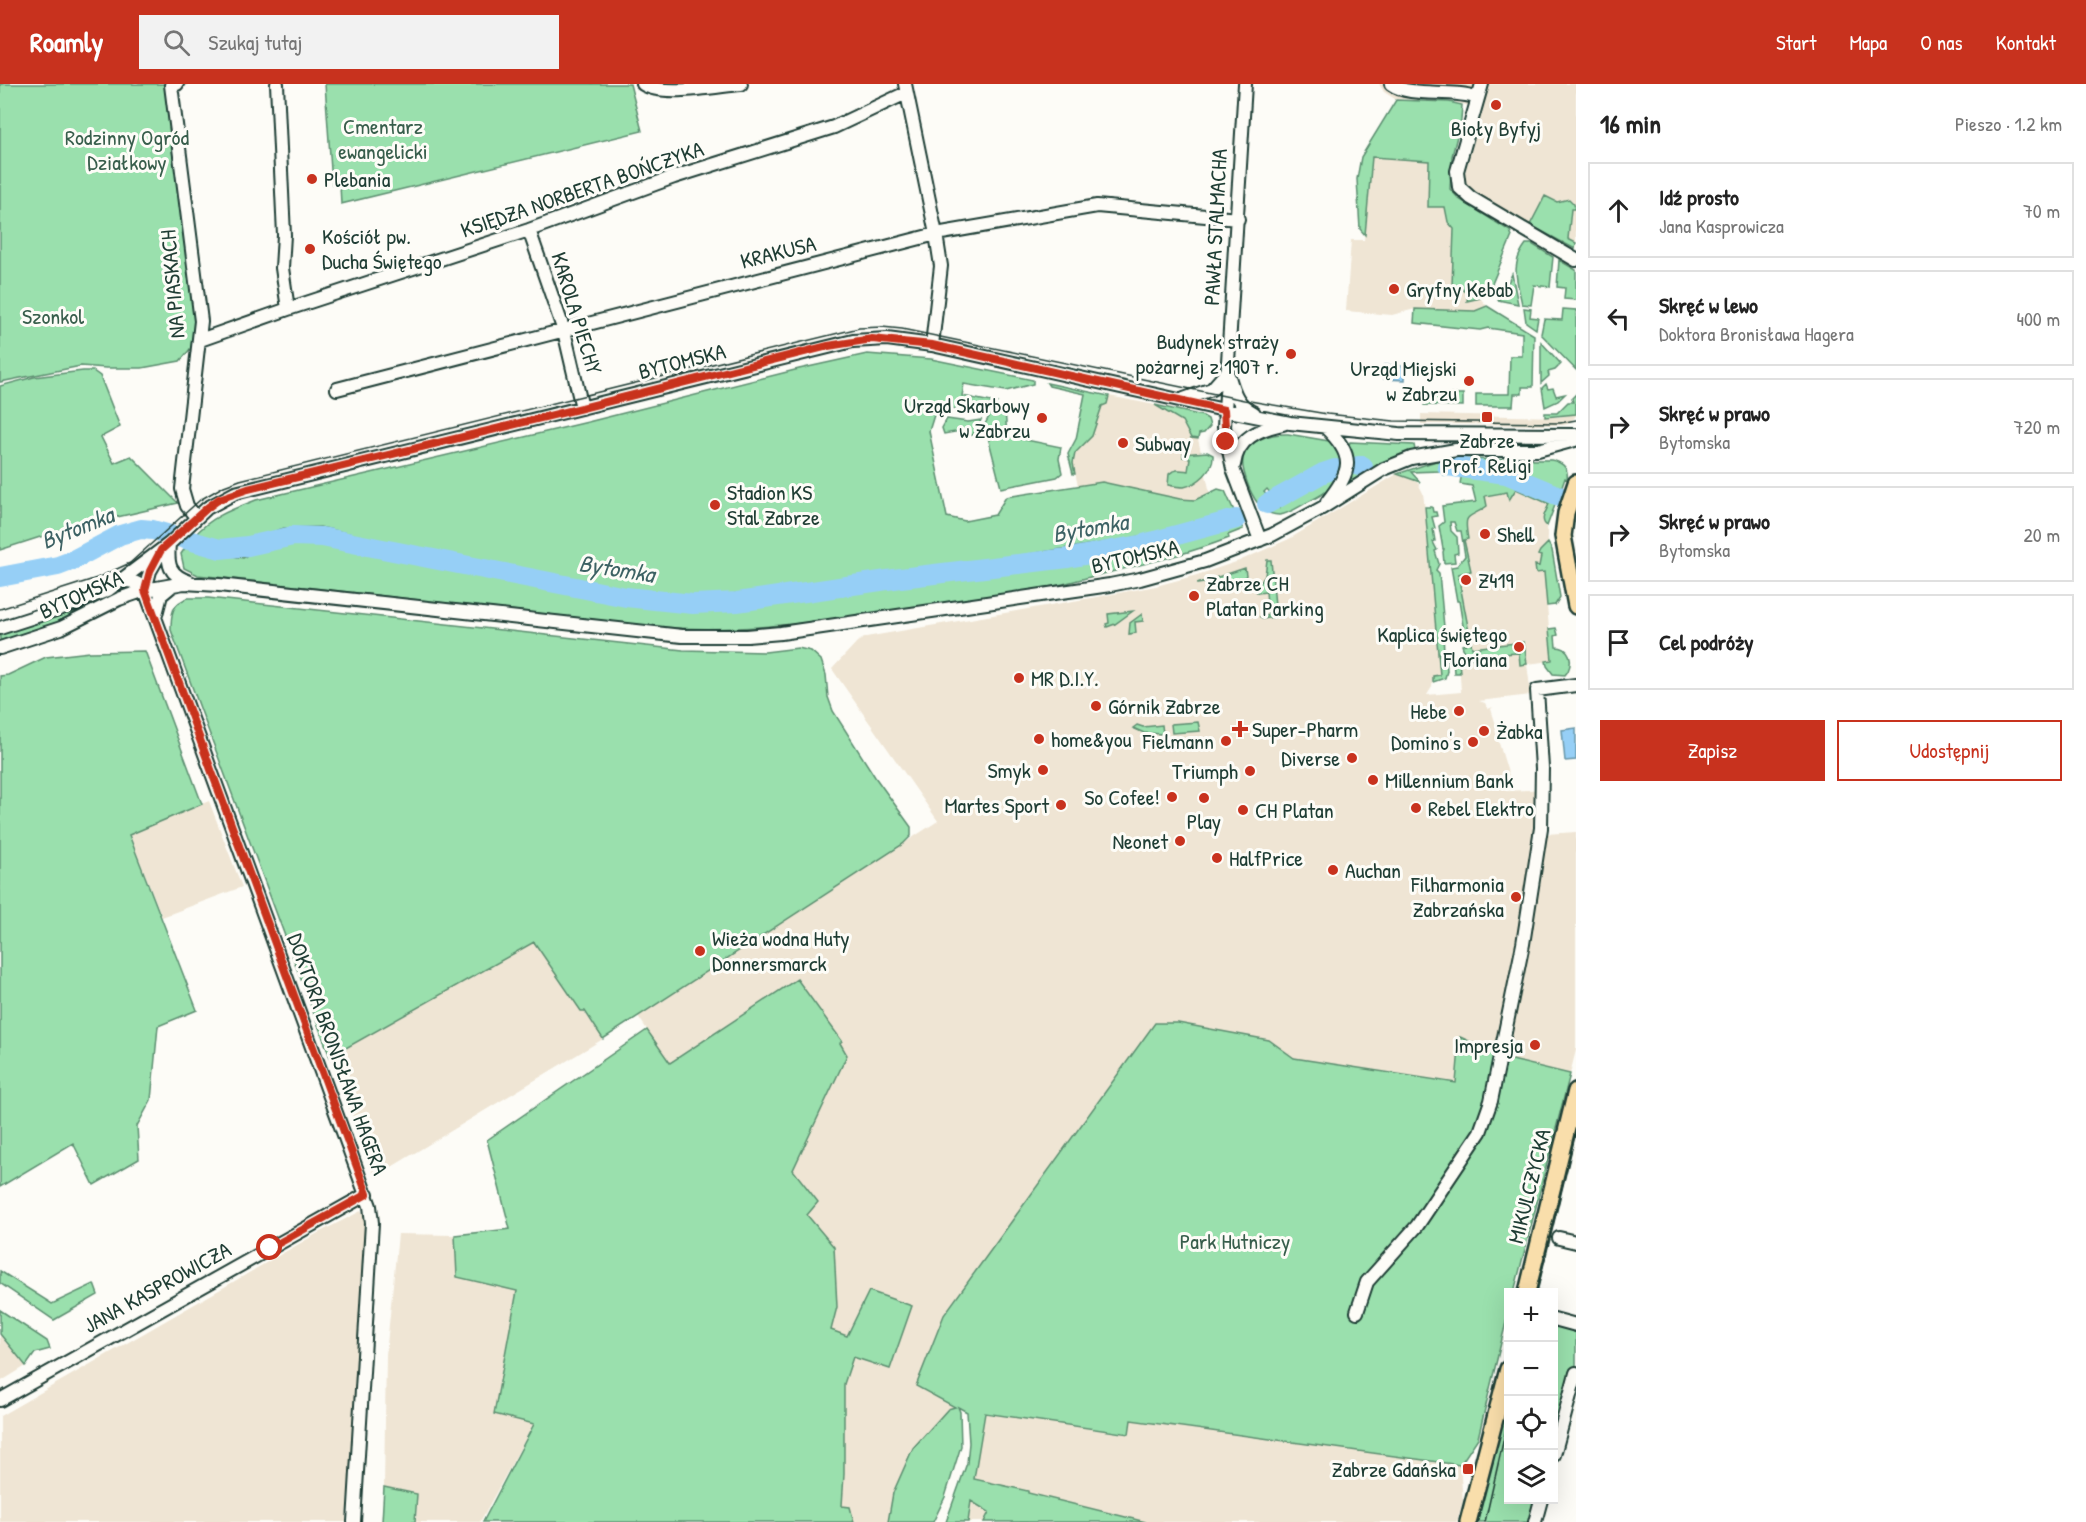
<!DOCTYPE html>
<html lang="pl">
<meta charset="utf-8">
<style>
:root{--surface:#fff;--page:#f2f2f2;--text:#222;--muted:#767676;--line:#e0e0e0;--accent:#c8321e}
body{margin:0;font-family:"Patrick Hand",sans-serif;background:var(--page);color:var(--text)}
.controls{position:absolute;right:18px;bottom:18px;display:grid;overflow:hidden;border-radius:0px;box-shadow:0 6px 24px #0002}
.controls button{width:54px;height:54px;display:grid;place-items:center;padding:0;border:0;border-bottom:2px solid var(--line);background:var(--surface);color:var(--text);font:30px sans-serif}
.stop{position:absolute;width:18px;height:18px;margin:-14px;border:4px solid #c8321e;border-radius:50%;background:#fff}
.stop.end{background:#c8321e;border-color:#fff;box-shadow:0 2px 6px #0008}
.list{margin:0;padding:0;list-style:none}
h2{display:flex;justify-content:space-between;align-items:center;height:78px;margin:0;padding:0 24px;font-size:26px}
h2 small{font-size:20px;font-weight:400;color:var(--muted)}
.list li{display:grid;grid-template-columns:39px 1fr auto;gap:18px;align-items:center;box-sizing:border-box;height:96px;margin:0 12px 12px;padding:0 12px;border:2px solid var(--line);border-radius:0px}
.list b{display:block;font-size:22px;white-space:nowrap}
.list p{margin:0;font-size:20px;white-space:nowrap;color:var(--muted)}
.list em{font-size:20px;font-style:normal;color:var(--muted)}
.actions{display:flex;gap:12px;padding:18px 24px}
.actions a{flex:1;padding:14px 0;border:2px solid var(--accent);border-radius:0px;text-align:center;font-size:21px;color:var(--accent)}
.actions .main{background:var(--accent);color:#fff}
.icon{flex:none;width:33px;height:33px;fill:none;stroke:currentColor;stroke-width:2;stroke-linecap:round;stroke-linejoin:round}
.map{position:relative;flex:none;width:1576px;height:1438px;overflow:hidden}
header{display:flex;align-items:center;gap:36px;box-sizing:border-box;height:84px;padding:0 30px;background:var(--accent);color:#fff}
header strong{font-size:28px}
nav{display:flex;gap:33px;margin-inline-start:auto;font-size:21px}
.search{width:420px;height:54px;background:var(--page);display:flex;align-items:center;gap:15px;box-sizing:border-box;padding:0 21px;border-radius:0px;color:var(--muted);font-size:22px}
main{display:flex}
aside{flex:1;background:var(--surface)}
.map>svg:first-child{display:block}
</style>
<header>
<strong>Roamly</strong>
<div class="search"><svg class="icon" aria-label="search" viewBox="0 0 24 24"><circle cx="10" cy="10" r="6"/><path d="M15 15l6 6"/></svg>Szukaj tutaj</div>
<nav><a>Start</a><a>Mapa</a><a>O nas</a><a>Kontakt</a></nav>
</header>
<main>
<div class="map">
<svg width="1576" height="1438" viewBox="0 0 1576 1438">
<rect width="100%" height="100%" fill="#fdfcf7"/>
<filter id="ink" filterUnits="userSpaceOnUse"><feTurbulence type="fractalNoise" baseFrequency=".0167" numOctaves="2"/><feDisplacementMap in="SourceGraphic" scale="12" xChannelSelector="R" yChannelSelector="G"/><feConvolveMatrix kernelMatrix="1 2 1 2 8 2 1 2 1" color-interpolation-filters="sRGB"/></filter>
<g filter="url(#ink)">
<path fill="#efe5d4" d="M1379,0h197v165l-104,-55 -8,-8v-10l19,-67 -34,-8 -54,-2 -11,-7z
M1372,73l57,4 -1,45 17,1 3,15 6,7 -2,57h7l9,8v7l12,-3 7,8 -12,5 -60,-2 -23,6 -46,-4 5,-71h13z
M1109,312l46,9 27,16 9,17 7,1 12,54 -15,7 -15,-1 -78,-17 -24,4 -5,-23 2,-10 17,-17 10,-30 5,-2z
M1421,330l136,3 19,-3v2l-8,8 -5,1 -142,-1z
M1397,390l12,3 9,6 5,10 1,8 16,174 -7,1 -1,11 -5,8 34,-3 -2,-32 24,-5 36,-2 5,-11 -52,6 -14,-75 12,-3 -6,-30 4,-1 -3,-16 5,-9 13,-5 2,-13 23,-4 1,7 7,-10 33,15 -5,12 3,10 1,17 -5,4 -4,19 5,6 8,89 -25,3 4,31 -52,6 6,2 3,6 5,-2 -2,2 6,19h2l-4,2 14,46 -4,1 1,14 41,-2 -1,45 30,-2v218l-6,24 -62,-15 -47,-22 -5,46 -162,-25 -25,-18 -313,367 -63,86 -5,29h-34l-4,-15 -8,-1 2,-32v-90l9,-27 -6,-21 -16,-6 6,-23 -3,-60 -28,-32 12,-13 -25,-32 53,-115 -49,-76 -128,84 -31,-47 300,-195 -106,-152 25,-27 9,-5 236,-41 54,-10 41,-11 42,-14 50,-22z
M209,717l33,86 -80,30 -33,-83z
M534,858l47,69h3l19,28 -228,138 -45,-120z
M361,1127l6,5 -21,306h-346v-106l318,-183z
M398,1150l57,1 2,42 60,13 -23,124 40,9 -54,99h-64l1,-28 -33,-7 2,-132z
M0,1250l26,32 -26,16z
M985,1329l143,21 3,-14 329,45 3,36 -6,21h-311l-118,-29v-2l-55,-12z
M971,1417l18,11 -5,10h-16z"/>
<path fill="#9ae0ad" stroke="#5c8e70" stroke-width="1.5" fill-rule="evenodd" d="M0,0h187l-18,4 33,247 -22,26 -38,7h-36l-25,-2 -81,16z
M325,0h305l12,47 -301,73 -1,-19 -8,-1z
M1396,16l53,2 13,3 -1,15 -9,36 -2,33 9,10 51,32 2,5 -21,50 -11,12 -13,3 1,-7 -9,-8h-7l2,-57 -6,-7 -3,-15h-17l1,-46 -57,-4 -7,78 -5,-6 -3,-50 4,-22z
M1545,112l12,6 12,-3 5,5 1,5h-4l-3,30 8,4 -1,6 -45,-24z
M1526,160h6l21,13 -3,30 -16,-2 -3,20 -9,-1c-5,-24 -12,-39 4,-60z
M1559,176l17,10v30l-12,-1 1,-11 -8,-1z
M1512,190l6,30 -20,-4 5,-7z
M1487,222l47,29 -1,52h-11v7h-8l-1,12h-37v-12h33l1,-38h12v-23l-34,-5 -8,2 -66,-7 1,-14 60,2z
M1524,224l7,1 -1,8 8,1 -2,11 -10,-7z
M1563,225l13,1v60l-35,-36 3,-15 18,1z
M1541,258l20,22 -6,6 -7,2 1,4 -8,7z
M867,270l64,5 102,21v4l-27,7 -42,-7 -2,12 34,7 -18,7 -11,1 -17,-3 -8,2 -8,5 -5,16 18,86 18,4 30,-6 11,-18 96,-15 78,17 15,1 23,-11 7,2 10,22 -25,8 -89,19 -159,24 -262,34 -67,-5 -89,-17 -224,-49 -36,1 -52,17 -37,-10c17,-19 38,-26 61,-35l332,-78 211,-53z
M83,287h10l7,5 20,51 -19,10 13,26 17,-7 47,47 -113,26 -65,21v-164l34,-9z
M1047,299l62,13 -2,8 -5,2 -10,30 -17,17 -2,10 2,11h-2l-5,-20 8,-15 9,-45 -36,-8z
M1546,300l2,5 5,-1 3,8 9,-2 -7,7 -13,6 -3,-19z
M1424,310h39v12l-39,-1z
M1576,310v20l-31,3v-4h12l11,-11h5l-1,-4z
M1155,321l48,11 5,3 2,7 -6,7 -5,1 -1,5 -7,-1 -9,-17z
M1005,325l2,27 54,11 -2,12 3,14 -5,4 -56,11 -14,-55h-7l10,-18z
M947,335l21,3 13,-2 -8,15h-5l-2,-5 -22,4 -2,-6z
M1288,350l41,7c6,3 12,10 12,17 0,4 1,10 0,14 -2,15 -25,26 -37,32 -7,4 -16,10 -25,11 -21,0 -31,-27 -35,-43 -8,-28 23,-39 44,-38zM1335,382l1,8 -12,4 -46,27 2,4 -3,-3 -7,4 -5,-12 3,-1 -4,-5 3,-3 5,6 51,-26z
M1350,358l64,3 1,5 -27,10 -36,22 -2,-1 4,-21 -5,-15z
M1207,368l6,3c1,15 -15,29 -29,32 -5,0 -11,-1 -16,-2l1,-11c6,-6 12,-4 19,-3l2,-13 -7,-1v-3z
M1443,375l108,1c11,2 18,7 16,19l-2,-1 -3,9 -20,-4 -35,-12 -59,-9 1,7 36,6 33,9 39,16 -10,26c-8,-6 -1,-14 2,-22l-33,-15 -7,11 -2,-8 -22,4 2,10c-18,14 -24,4 -19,33l-4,1 7,31 -13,3 14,74 52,-6 3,22 -7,1 -1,-12 -36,2v2l-24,3 1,13h-6l-1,-18 9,-1 2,-3 -2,-6 4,-1 -7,-43h-2l-6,-34 6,-1 8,-10 -4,-25h-4l-3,-9h-4l1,9 6,6 1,16 -4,1 1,8 -11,1 -1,-11 1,-3h-1l-4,-23 5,-4 -2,-16 34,-4 -4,-16 -12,-2 1,-6 -6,-4 -12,1z
M1439,376l1,11 -29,1 9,10 -23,-8z
M1425,423h7l1,5h3l1,4 -5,1 3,11 -2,1 2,12 -2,1 4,8 -2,1 4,13 -3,6 3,3 5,54 -3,5 3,4h-1l1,15h-4v4h6l1,16 -2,7 -12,4v-6l7,-1z
M1240,439l3,6 -15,6 1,3c-54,21 -110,31 -166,46 -46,10 -93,15 -140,22 -87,13 -173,28 -263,21l-462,-52 -14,-7 -3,-14 4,-6 58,10c5,-3 10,-9 16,-11 30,-13 65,-5 96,0l236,51 74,11 74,-3 126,-19 248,-33 38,-7z
M1548,459l4,7 8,47 -5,8 -8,1 -3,-34 -8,1 -1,-8 4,1 2,-10 -3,-1 2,-4z
M1267,476h4l5,57 -14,2 -2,-2 8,-2 -2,-23 -8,1 -3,-3 10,-14z
M1245,484l1,7 -3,8 -17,5 -1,-8 -28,4z
M188,514h20l475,52 82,2 33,-4 13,3 10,9 5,15 2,22 5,14 42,66 36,50v9l-8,8 -300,195 -18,-28h-4l-47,-69 -204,115 -159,-427c0,-16 1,-27 17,-32z
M81,523l2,5 -24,11 -59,19v-8z
M1133,527l-18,13 -8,3 -1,-3 3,-1 -1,-9z
M1142,530l1,7 -8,1 1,11 -7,1 1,-11z
M1556,544l2,7 -3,1 1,11c14,0 17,13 12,24l-3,4 -12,-1 -6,-8 -1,-5 6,-1 -3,-31z
M145,567l57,153 -73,31 68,175 -39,16 -7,74 -14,26 2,33 -45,26 -21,-42 -73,44v-511l8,-1 38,-18 44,-5z
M1198,638l2,9 -28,2 -1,-9z
M1137,641l6,2 19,-2 1,9 -19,-1 -11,-5z
M797,895l45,62 -2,2 7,12 -54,115 25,32 -11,13 27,32 3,60 -6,23 16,6 22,-45 43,15 -22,63 -37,-12 -9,27v90l-2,32 8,1 4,15h-371l51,-98 -40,-10 23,-123 -60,-14 -2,-42 55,-6 -23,-89 160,-110 23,33z
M1155,939h23l91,17 25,18 162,25 4,-46 48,22 62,15 -56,218h-6v22l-30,124 -18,27 -329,-45 -2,14 -144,-21 -11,66 54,12v2l118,29h-162l5,-10 -18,-11 -3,21h-22l21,-59 2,-20 -2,-31 -9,-5 2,5 1,34 -16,51 -12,25h-45l5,-29 20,-45 35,-39 7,-2 -39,-21 28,-71z
M0,1187l52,33 42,-20 4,11 -44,25 -54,-37z
M0,1226l47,31 3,8 -15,4 -9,13 -26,-32z
M1554,1238l22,6v43l-22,83z
M1508,1316v100h33l-6,22h-58z
M384,1403l33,7 -2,28h-33z"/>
<path fill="#96cff6" stroke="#6695a8" stroke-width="1.5" d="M1384,281l21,1v14l-21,-1z
M1576,644v32l-11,1 -3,-31z"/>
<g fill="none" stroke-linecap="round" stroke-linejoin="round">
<path stroke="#96cff6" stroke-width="20" d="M1358,382h5
M1447,382l59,8 70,29
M1267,420l56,-31 12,-4
M0,493l58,-11 13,-5 49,-26 21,-6 12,1 67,19 28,-3 45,-10 29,1 304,60 67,7 44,-2 164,-24 167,-20 72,-13 96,-26"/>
<defs>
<path id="minor" d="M177,0l-6,1 30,236 -19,168 5,17 9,11
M277,0l7,151 -2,33 6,41
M643,0c20,13 74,2 98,0
M905,0l31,150 5,32 -9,79
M1245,0l-21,343 9,42 27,71
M1391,0c19,14 61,4 87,14
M1482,0l-25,87 2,16 12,11 105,62
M529,146l35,101 18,77
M200,256l88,-31 241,-79 145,-53 160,-50 72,-34
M1229,293c5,17 9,28 25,36
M337,305l599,-155 161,-28 141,13
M1184,315l28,-10 14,-16
M1325,343c31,29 27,44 2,75
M1234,381c3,-27 25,-36 49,-41
M169,460c-2,21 0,31 21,38
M122,497c11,0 16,1 23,9l225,616 2,17 -18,299
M145,506l5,-19 8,-14
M155,534l6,-23 12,-10
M0,544l68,-22 40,-16 61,-46 38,-36 28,-15 618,-152 34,-2 45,6 292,65 66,13 109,11 177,1
M0,564l61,-20 58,-29 26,-9 39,-7 35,2 463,51h65l34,-3 329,-48 30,-6 65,-18 67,-26 50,-27 62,-39 27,-11 45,-8h82l37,-10
M1559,1154l17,4
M1357,1228l10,-30 50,-56 63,-94 11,-31 32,-157 18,-116 1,-60 -5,-78 39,-5
M1554,1235l22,6
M0,1316l367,-206
M1554,1371l22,-82
M1535,1438l6,-22"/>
<path id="major" d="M1576,399l-10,30 -3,23 13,70
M1527,1208l49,-201
M1468,1438l40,-153"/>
</defs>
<use href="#minor" stroke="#1f3d34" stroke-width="16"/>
<use href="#major" stroke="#1f3d34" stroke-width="20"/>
<use href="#minor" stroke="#fdfcf7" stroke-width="12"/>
<use href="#major" stroke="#f9deab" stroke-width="15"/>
<path stroke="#1f3d34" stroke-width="1.5" d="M0,525l97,-31 33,-15 70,-63 24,-14 16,-6 619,-152 23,-1 20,2 342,71 83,14 67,7 166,2 16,-3
M1537,1208l39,-160
M1485,1438l23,-102"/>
</g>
</g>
<g fill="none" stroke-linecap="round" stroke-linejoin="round" filter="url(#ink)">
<path stroke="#c8321e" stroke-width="8" d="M270,1164l97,-54 -222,-604 5,-19 11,-21 46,-42 12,-9 29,-10 334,-81 246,-62 44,-7 60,6 292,65 2,32"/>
</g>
<g fill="#c8321e" stroke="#fdfcf7" stroke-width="2">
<circle cx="1496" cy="21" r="6"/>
<circle cx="312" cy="95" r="6"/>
<circle cx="310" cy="165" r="6"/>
<circle cx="1394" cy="205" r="6"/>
<circle cx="1291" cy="270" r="6"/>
<circle cx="1469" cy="297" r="6"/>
<rect x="1481" y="327" width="12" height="12" rx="3"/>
<circle cx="1042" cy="334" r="6"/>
<circle cx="1123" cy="359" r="6"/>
<circle cx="715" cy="421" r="6"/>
<circle cx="1485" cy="450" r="6"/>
<circle cx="1466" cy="496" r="6"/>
<circle cx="1194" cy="512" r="6"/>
<circle cx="1519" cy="563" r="6"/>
<circle cx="1019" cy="594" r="6"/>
<circle cx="1096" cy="622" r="6"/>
<circle cx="1459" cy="627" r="6"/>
<path d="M1237 636h6v6h6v6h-6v6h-6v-6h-6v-6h6z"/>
<circle cx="1484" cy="647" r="6"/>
<circle cx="1039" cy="655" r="6"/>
<circle cx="1226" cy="657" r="6"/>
<circle cx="1473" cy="658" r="6"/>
<circle cx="1352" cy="674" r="6"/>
<circle cx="1043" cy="686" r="6"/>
<circle cx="1250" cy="687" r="6"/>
<circle cx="1373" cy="696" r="6"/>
<circle cx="1172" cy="713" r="6"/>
<circle cx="1204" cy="714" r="6"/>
<circle cx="1061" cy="721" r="6"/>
<circle cx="1416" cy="724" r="6"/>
<circle cx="1243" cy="726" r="6"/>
<circle cx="1180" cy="757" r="6"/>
<circle cx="1217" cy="774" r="6"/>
<circle cx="1333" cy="786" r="6"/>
<circle cx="1516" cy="813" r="6"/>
<circle cx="700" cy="867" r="6"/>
<circle cx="1535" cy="961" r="6"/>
<rect x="1462" y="1379" width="12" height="12" rx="3"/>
</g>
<g text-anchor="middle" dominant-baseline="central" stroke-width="6" stroke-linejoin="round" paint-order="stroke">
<g font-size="22" fill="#385e4c" stroke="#fdfcf7">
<text x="383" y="42">Cmentarz<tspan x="383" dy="25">ewangelicki</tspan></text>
<text x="127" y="53">Rodzinny Ogród<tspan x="127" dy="25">Działkowy</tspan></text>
<text x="53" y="232">Szonkol</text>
<text x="1235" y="1157">Park Hutniczy</text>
</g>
<g font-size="22" fill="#1f3d34" stroke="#fdfcf7" text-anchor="start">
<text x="1496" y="44" text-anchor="middle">Bioły Byfyj</text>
<text x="324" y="95">Plebania</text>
<text x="322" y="152">Kościół pw.<tspan x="322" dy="25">Ducha Świętego</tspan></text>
<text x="1406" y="205">Gryfny Kebab</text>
<text x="1279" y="257" text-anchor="end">Budynek straży<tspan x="1279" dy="25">pożarnej z 1907 r.</tspan></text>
<text x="1457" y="284" text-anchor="end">Urząd Miejski<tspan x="1457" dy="25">w Zabrzu</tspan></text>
<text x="1030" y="321" text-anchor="end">Urząd Skarbowy<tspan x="1030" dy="25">w Zabrzu</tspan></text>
<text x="1487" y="356" text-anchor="middle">Zabrze<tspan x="1487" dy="25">Prof. Religi</tspan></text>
<text x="1135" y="359">Subway</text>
<text x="727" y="408">Stadion KS<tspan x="727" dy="25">Stal Zabrze</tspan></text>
<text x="1497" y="450">Shell</text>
<text x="1478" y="496">Z419</text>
<text x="1206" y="499">Zabrze CH<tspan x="1206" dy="25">Platan Parking</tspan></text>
<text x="1507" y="550" text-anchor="end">Kaplica świętego<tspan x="1507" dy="25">Floriana</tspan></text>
<text x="1031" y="594">MR D.I.Y.</text>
<text x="1108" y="622">Górnik Zabrze</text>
<text x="1447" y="627" text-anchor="end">Hebe</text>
<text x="1252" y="645">Super-Pharm</text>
<text x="1496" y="647">Żabka</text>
<text x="1051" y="655">home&amp;you</text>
<text x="1214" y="657" text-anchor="end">Fielmann</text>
<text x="1461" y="658" text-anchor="end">Domino's</text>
<text x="1340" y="674" text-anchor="end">Diverse</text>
<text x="1031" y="686" text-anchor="end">Smyk</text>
<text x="1238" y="687" text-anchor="end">Triumph</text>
<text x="1385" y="696">Millennium Bank</text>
<text x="1160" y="713" text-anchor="end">So Cofee!</text>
<text x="1049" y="721" text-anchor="end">Martes Sport</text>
<text x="1428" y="724">Rebel Elektro</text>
<text x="1255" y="726">CH Platan</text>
<text x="1204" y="737" text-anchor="middle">Play</text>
<text x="1168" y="757" text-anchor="end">Neonet</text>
<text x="1229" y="774">HalfPrice</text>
<text x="1345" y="786">Auchan</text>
<text x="1504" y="800" text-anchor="end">Filharmonia<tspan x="1504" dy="25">Zabrzańska</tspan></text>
<text x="712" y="854">Wieża wodna Huty<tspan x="712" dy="25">Donnersmarck</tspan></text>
<text x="1523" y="961" text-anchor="end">Impresja</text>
<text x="1456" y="1385" text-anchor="end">Zabrze Gdańska</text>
</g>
<g font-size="22" fill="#1f3d34" stroke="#fdfcf7">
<text transform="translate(582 105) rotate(-19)">KSIĘDZA NORBERTA BOŃCZYKA</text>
<text transform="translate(1215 143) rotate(-87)">PAWŁA STALMACHA</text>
<text transform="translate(778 168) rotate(-14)">KRAKUSA</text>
<text transform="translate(172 200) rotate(-95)">NA PIASKACH</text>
<text transform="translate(577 229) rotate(73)">KAROLA PIECHY</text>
<text transform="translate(682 277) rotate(-14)">BYTOMSKA</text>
<text transform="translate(1135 472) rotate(-13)">BYTOMSKA</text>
<text transform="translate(81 510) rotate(-24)">BYTOMSKA</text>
<text transform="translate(338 970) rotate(70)">DOKTORA BRONISŁAWA HAGERA</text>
<text transform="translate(1529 1102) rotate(-76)">MIKULCZYCKA</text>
<text transform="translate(157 1203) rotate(-29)">JANA KASPROWICZA</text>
</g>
<g font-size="24" font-style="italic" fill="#3d6264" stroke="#fdfcf7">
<text transform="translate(77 443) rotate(-22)">Bytomka</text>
<text transform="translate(1090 443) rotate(-10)">Bytomka</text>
<text transform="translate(617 484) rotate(9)">Bytomka</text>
</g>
</g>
</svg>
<div class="controls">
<button>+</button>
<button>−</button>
<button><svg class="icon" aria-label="locate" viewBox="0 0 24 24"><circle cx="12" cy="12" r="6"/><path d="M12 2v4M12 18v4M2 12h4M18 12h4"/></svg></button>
<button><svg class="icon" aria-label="layers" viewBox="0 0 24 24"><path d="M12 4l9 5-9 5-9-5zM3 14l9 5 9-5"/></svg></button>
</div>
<div class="stop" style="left:270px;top:1164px"></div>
<div class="stop end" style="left:1226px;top:358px"></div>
</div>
<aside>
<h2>16 min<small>Pieszo · 1.2 km</small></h2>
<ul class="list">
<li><svg class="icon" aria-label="ahead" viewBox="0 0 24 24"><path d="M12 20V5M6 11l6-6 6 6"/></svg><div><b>Idź prosto</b><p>Jana Kasprowicza</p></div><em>70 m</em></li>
<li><svg class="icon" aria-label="left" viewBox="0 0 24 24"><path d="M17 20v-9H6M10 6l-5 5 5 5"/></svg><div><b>Skręć w lewo</b><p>Doktora Bronisława Hagera</p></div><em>400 m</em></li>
<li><svg class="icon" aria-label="right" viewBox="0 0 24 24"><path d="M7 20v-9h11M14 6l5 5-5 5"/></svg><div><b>Skręć w prawo</b><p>Bytomska</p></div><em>720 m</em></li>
<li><svg class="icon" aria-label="right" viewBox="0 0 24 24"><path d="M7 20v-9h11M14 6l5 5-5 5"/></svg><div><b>Skręć w prawo</b><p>Bytomska</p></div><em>20 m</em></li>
<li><svg class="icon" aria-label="arrive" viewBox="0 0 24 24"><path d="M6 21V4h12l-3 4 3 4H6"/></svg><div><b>Cel podróży</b></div></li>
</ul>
<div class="actions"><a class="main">Zapisz</a><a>Udostępnij</a></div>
</aside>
</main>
